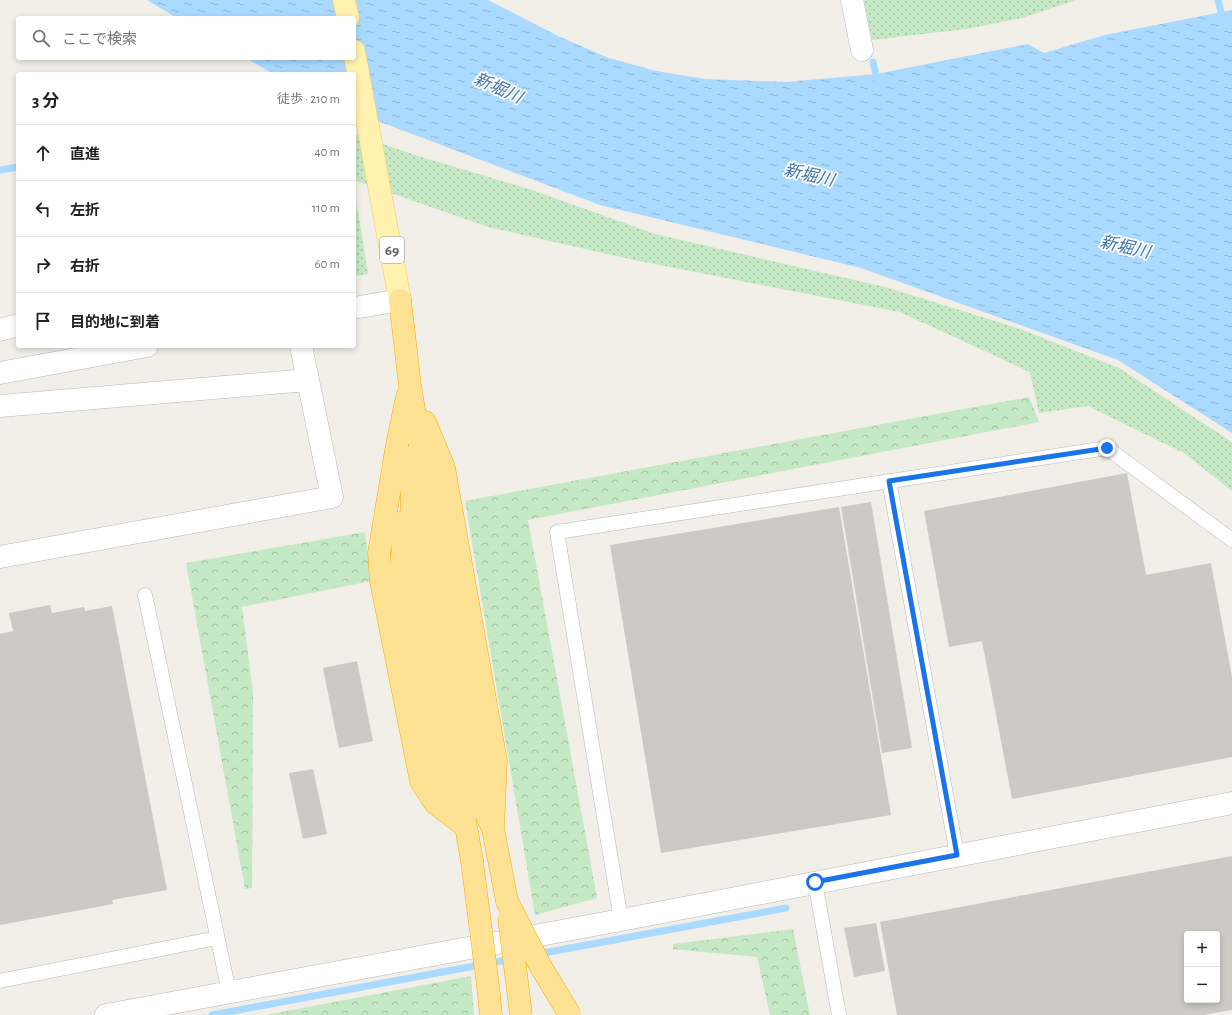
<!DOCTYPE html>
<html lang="ja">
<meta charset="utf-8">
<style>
:root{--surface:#fff;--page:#f6f6f6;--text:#222;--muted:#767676;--line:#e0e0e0}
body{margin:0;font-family:"Alegreya Sans","Noto Sans JP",sans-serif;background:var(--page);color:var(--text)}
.controls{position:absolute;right:12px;bottom:12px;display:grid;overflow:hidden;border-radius:4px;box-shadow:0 2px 6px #0003}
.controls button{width:36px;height:36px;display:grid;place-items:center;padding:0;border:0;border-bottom:1px solid var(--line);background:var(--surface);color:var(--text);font:20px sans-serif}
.stop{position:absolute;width:12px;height:12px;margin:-9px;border:3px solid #1a73e8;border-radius:50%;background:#fff}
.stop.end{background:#1a73e8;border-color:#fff;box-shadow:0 1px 4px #0008}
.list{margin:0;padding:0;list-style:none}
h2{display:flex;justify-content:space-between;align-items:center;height:52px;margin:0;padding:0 16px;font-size:17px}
h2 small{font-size:13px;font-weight:400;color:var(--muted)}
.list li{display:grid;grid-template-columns:26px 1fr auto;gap:12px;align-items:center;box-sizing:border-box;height:56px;padding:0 16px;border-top:1px solid var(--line)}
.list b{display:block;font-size:15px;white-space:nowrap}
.list em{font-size:13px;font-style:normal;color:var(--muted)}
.icon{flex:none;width:22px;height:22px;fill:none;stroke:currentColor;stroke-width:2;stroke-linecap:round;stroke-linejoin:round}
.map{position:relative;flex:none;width:1232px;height:1015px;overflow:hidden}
.search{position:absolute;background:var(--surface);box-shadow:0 2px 6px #0003;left:16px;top:16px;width:340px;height:44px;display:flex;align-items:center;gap:10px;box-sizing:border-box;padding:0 14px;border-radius:4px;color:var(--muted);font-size:15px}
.panel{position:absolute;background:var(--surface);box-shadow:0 2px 6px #0003;left:16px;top:72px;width:340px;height:276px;border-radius:4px}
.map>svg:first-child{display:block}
</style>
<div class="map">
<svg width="1232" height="1015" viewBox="0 0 1232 1015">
<defs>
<pattern id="grass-dots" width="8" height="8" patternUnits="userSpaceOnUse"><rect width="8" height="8" fill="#c5e8c5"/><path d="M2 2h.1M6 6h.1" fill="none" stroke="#a3c0a4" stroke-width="1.8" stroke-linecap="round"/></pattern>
<pattern id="forest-crowns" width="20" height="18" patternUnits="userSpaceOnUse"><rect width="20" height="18" fill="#c5e8c5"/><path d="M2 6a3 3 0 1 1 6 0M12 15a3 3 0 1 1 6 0" fill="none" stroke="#a3c0a4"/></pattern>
<pattern id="water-ripples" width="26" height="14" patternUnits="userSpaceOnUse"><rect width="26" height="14" fill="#aadaff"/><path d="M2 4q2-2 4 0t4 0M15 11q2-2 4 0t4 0" fill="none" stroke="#8eb4d2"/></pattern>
</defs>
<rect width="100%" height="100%" fill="#f1efe8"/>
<path fill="url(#grass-dots)" d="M864,0h212l-54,18 -56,11 -94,11z
M354,134l61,21 117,35 123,44 234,54 131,41 99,39 113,74v49l-48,-38 -96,-47 -49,7 -9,-41 -130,-60 -266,-52 -146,-33 -134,-47z
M354,188l14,86 -14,2z"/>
<path fill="url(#forest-crowns)" d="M1029,397l10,25 -511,98 69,378 -62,17 -70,-414z
M365,532l6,49 -129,26 11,86 -1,195 -7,1 -59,-326z
M793,929l17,86h-40l-13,-58 -84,-8v-5z
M471,976l3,39h-208z"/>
<path fill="url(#water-ripples)" d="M147,0h341l72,37 49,21 47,13 49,8 81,3 90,-8 152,-30 16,9 61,-18 127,-25v423l-114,-73 -257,-92 -261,-63 -246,-93v-38h-81l-27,-16h108v-40h-177z"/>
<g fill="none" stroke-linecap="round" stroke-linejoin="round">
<path stroke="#aadaff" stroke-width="7" d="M1218,0l3,12 11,10
M873,62l5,21
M0,170l18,-3
M538,954l248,-46
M212,1015l300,-56"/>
</g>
<path fill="#cccac5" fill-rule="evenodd" d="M1127,473l19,102 65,-12 21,114v80l-220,42 -30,-158 -33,6 -25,-136z
M871,502l41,246 -30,5 -41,-246z
M839,507l52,308 -230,38 -51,-308z
M50,605l2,8 32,-6 1,4 27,-5 55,284 -55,10 1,4 -113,21v-291l13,-3 -4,-18z
M357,661l16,80 -34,7 -16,-80z
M313,769l14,65 -24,5 -14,-66z
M1232,856v154l-29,5h-306l-17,-93zM1187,934h30v66h-30z
M876,923l9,48 -31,6 -10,-49z"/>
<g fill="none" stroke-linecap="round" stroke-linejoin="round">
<defs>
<path id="service" d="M889,481l68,374
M145,595l84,397
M815,882l24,133
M621,920l-64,-388 550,-84 125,92
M0,981l217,-43"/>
<path id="minor" d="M852,0l10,50
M0,330l18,-5
M0,406l308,-26
M0,557l332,-60 -31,-151"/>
<path id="tertiary" d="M354,308l46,-8
M0,373l147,-27
M106,1015l515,-95 611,-117"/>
<path id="primary" d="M344,0l4,18
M354,51l46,249"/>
<path id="motorway" d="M400,300l10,86 48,284 25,137 10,22
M407,397l-10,48 -18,108 2,28 40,200 14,22 31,24
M425,422l19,46 52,293 -3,68 14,72
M411,457l1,55 60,349
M404,521l-3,57 39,202 17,30
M488,986l3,29"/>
</defs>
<use href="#service" stroke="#b5b8bc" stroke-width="15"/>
<use href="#minor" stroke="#b5b8bc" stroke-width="23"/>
<use href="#tertiary" stroke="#b5b8bc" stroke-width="23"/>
<use href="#primary" stroke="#f2c960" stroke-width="23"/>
<use href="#motorway" stroke="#f9ab00" stroke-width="23"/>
<use href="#service" stroke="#fff" stroke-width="14"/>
<use href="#minor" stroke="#fff" stroke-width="22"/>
<use href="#tertiary" stroke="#fff" stroke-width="22"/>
<use href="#primary" stroke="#fff2af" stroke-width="22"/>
<use href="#motorway" stroke="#fde293" stroke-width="22"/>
<defs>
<path id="motorway-bridge" d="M472,861l16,125
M507,901l34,66 29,48
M509,917l12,98"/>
</defs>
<use href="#motorway-bridge" stroke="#f9ab00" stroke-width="23" stroke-linecap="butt"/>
<use href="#motorway-bridge" stroke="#fde293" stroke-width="22"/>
</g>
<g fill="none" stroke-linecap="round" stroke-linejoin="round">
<path stroke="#1a73e8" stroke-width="5" d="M815,882l142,-27 -68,-374 218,-33"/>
</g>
<g text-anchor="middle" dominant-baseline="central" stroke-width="3.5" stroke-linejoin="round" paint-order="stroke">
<rect fill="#fff" stroke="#8f9295" stroke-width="1" x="380" y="237" width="24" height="26" rx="3"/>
<g font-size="15" font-weight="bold" fill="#5f6368">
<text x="392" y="250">69</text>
</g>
<g font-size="17" font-style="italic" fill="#4174aa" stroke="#fff">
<text transform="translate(498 88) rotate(24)">新堀川</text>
<text transform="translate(809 175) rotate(13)">新堀川</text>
<text transform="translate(1125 247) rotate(13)">新堀川</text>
</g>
</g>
</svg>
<div class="controls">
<button>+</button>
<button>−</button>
</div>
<div class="stop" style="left:815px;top:882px"></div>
<div class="stop end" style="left:1107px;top:448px"></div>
<div class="search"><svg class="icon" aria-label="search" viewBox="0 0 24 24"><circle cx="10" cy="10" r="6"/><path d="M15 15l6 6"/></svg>ここで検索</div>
<section class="panel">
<h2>3 分<small>徒歩 · 210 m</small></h2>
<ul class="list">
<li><svg class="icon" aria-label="ahead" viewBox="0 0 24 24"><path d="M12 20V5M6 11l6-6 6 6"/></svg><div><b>直進</b></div><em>40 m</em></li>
<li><svg class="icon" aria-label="left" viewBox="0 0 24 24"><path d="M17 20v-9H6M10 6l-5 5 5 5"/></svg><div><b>左折</b></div><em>110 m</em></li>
<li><svg class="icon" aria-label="right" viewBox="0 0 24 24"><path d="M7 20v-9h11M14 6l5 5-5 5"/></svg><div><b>右折</b></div><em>60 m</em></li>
<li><svg class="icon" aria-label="arrive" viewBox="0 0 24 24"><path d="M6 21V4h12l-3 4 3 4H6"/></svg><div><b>目的地に到着</b></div></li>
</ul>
</section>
</div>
